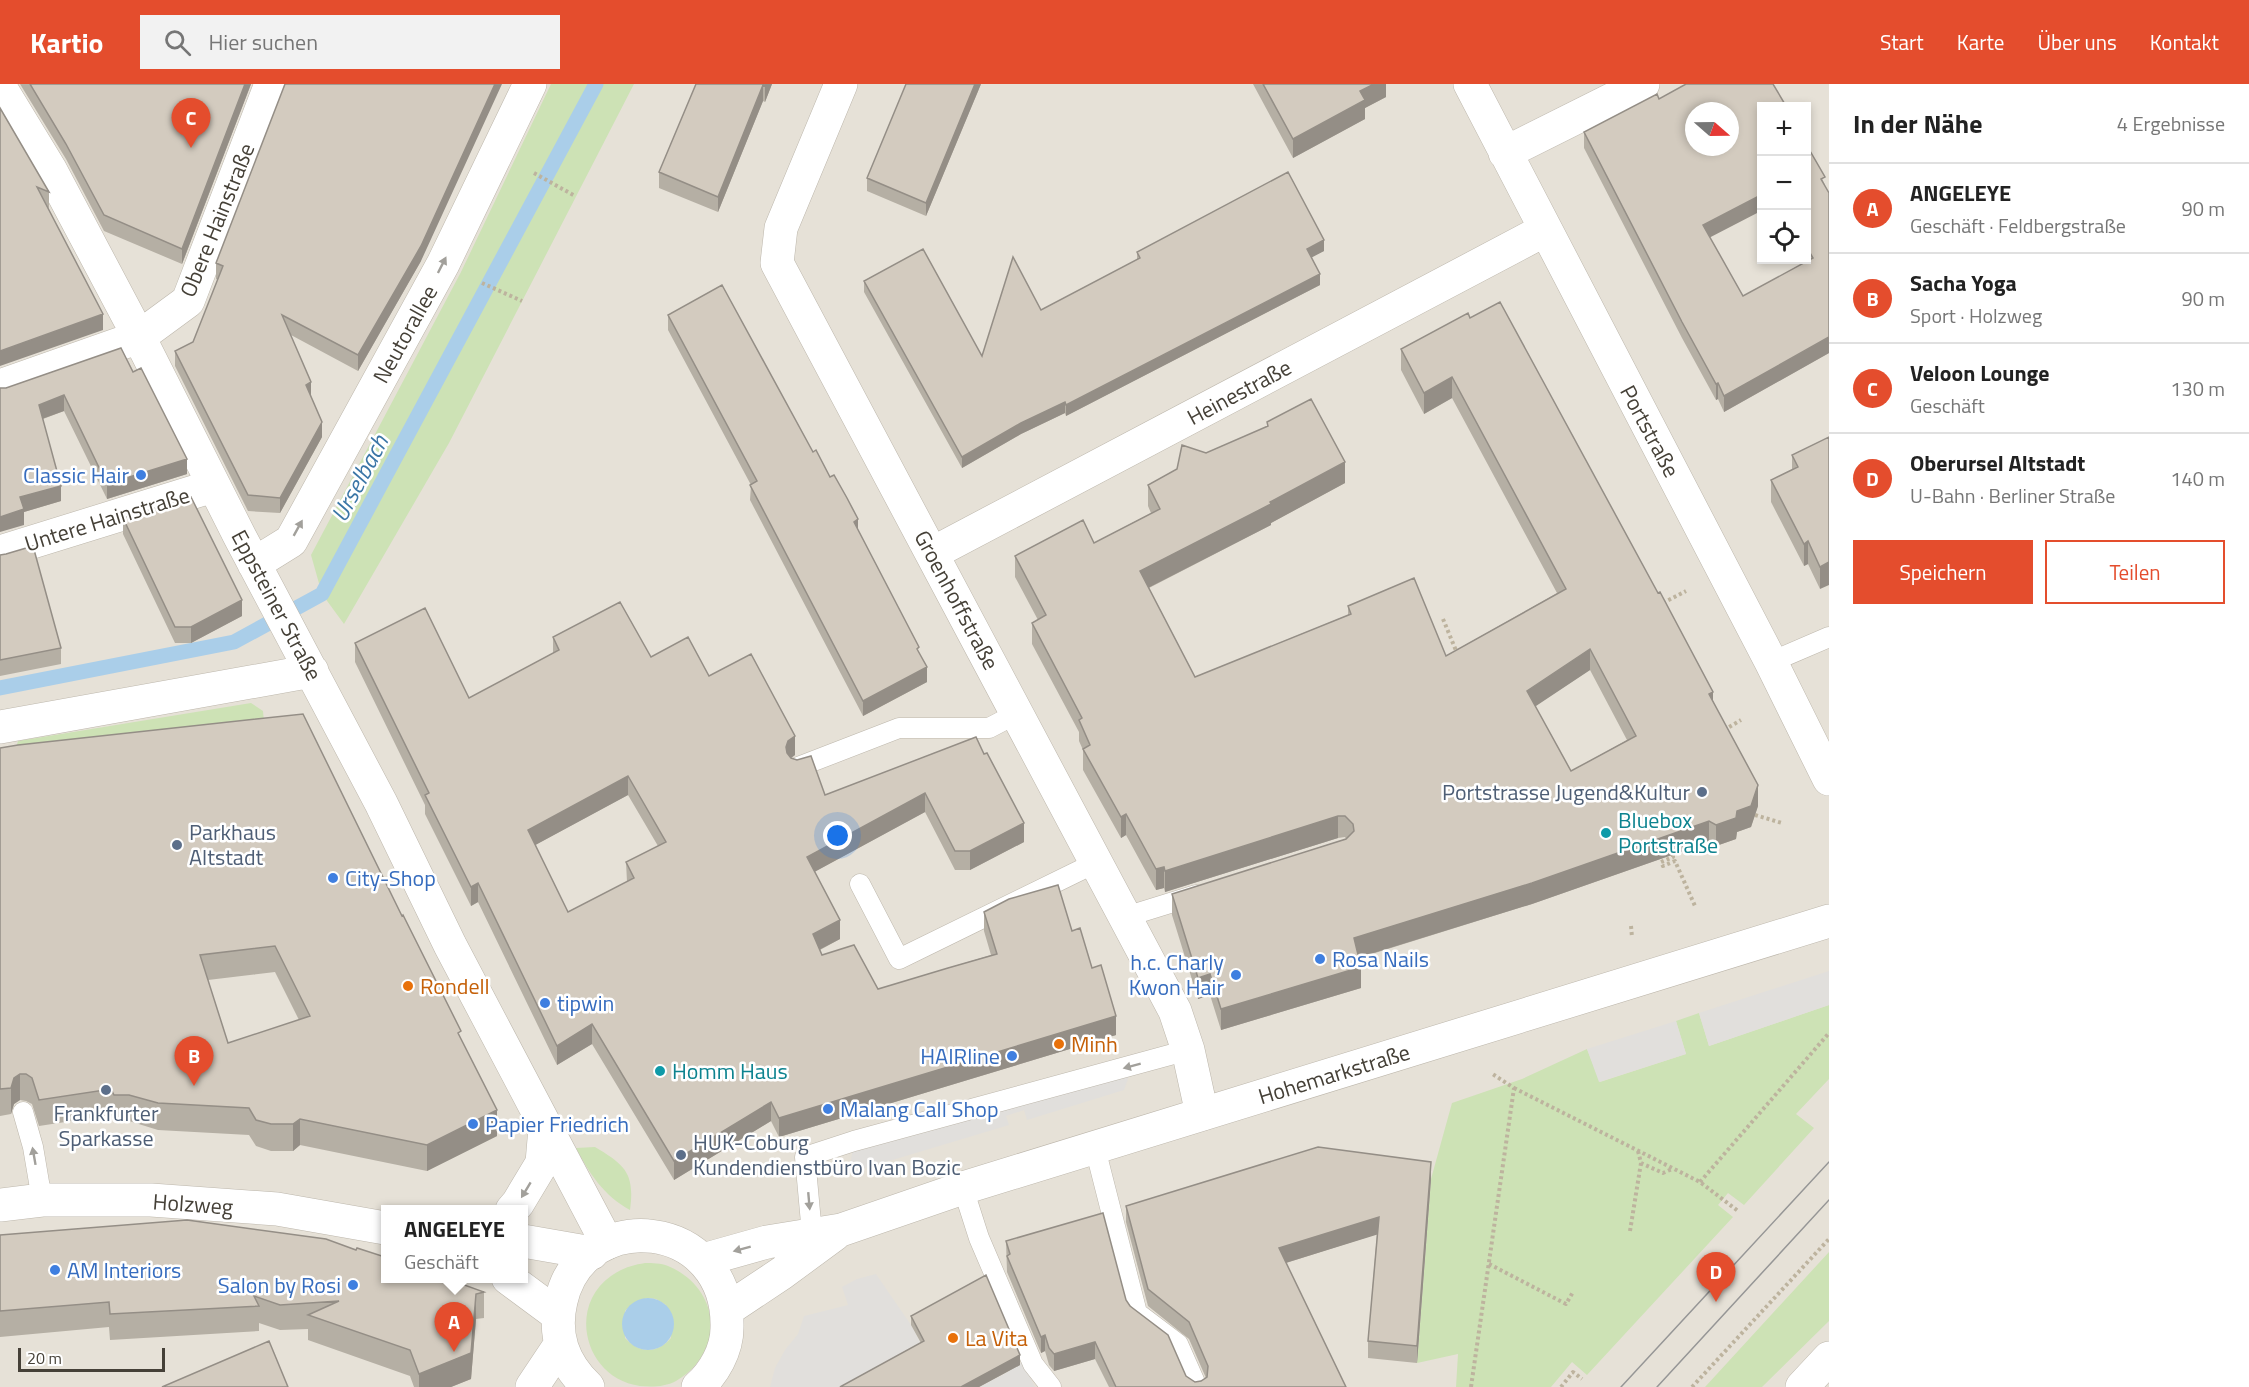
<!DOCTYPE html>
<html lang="de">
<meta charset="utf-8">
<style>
:root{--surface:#fff;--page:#f2f2f2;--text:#222;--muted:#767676;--line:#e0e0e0;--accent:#e44d2d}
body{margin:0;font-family:"Titillium Web",sans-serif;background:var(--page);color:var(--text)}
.controls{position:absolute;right:18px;top:18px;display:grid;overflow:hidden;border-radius:0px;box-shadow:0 3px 9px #0003}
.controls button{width:54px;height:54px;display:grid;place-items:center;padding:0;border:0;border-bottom:2px solid var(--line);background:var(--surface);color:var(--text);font:30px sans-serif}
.compass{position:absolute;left:1685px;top:18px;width:54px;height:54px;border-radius:50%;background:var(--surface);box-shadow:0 3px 9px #0003;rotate:110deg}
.scale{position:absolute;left:18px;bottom:15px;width:147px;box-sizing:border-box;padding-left:6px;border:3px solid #454037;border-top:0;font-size:16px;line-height:21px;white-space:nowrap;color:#454037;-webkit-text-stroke:4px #fff;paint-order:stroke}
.you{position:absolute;left:838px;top:752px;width:21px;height:21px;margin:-15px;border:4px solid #fff;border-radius:50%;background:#1a73e8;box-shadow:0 0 0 9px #1a73e833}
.badge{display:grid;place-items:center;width:39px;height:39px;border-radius:50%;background:var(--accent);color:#fff;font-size:20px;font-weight:700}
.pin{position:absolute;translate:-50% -50px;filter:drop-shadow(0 2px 3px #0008)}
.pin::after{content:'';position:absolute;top:32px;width:21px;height:18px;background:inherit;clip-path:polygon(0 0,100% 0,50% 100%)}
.popup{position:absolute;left:381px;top:1121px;width:147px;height:78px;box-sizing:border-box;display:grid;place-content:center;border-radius:0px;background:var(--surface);filter:drop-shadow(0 2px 4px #0005);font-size:20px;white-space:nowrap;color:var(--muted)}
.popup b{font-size:22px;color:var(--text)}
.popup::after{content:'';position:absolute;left:50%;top:100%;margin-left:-12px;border:12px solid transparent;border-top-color:var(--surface)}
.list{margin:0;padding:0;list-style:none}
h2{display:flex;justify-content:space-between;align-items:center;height:78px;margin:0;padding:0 24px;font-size:26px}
h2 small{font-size:20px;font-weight:400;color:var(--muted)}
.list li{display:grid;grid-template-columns:39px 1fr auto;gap:18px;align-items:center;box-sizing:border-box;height:90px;padding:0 24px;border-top:2px solid var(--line)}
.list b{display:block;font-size:22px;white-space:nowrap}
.list p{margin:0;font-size:20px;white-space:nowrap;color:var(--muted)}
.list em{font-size:20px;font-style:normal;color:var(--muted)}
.actions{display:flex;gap:12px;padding:18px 24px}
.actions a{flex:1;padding:14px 0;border:2px solid var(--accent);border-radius:0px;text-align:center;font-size:21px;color:var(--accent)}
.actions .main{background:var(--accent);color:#fff}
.icon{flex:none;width:33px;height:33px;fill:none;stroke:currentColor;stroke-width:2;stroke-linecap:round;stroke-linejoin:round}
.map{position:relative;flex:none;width:1829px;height:1303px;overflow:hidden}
header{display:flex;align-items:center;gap:36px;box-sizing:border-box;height:84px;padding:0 30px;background:var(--accent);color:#fff}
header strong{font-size:28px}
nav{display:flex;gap:33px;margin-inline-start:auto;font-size:21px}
.search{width:420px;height:54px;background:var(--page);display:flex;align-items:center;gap:15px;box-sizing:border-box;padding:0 21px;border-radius:0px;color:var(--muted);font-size:22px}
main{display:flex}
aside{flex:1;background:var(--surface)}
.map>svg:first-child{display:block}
</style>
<header>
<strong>Kartio</strong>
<div class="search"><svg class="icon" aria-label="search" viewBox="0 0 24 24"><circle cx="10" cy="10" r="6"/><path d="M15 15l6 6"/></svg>Hier suchen</div>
<nav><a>Start</a><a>Karte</a><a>Über uns</a><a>Kontakt</a></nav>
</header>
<main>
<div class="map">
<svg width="1829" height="1303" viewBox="0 0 1829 1303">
<rect width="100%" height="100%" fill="#f2efe8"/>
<path fill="#e6e1d7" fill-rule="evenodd" d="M0,0h1829v1303h-1829zM1762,22h44v154h-44zM1694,27h36v36h-36zM385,1126h138v68h-138z"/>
<path fill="#cde2b5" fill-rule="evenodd" d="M551,0h83l-185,359 -105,181 -22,-30 -11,-39 150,-283z
M251,619l12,8 3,32 -251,8 3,-10z
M1829,921v74l-33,35 18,14 -70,77 -16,-12 -10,12 15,12 -146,158 -15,-13 -21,25h-95l2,-33 -41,9 14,-184 21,-76 70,-24 65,-30 13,33 86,-28 -10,-33 23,-8 10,33z
M595,1063c30,18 40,26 35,63 -26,-14 -41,-37 -54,-62z
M1829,1168v69l-67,66h-57z
M645,1179c7,0 16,0 23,3 30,12 51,44 40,77 -6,17 -17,29 -32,38 -11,6 -24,6 -36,5 -54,-7 -74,-78 -29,-110 11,-8 22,-11 34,-13zM649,1214l7,1 10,6 5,33c-14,16 -31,16 -46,0v-27c7,-8 13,-11 24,-13z"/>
<path fill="#e1dfdc" d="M1829,887v34l-120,41 -10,-33z
M1676,937l10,33 -87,28 -12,-33z
M1133,981l-9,25 -97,30 -3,-10 -18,6 3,9 -160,48 5,-32z
M876,1190l35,51 33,62h-174l5,-19 10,-18 13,-16 6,-18 44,-11 -6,-18 15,-8z
M1022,1278l13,25h-56l27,-14z"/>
<path fill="#aacee9" d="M622 1240a26 26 0 1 1 52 0a26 26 0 1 1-52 0Z"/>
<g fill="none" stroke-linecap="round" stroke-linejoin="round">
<path stroke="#aacee9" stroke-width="15" d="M0,604l234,-46 88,-48 274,-510"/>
<defs>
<path id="service" d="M1771,578l58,-25
M798,683l101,-39h90l27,-14
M860,800l39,75 196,-96
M1125,833l71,-22
M23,1028l10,35 9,53
M1095,1064l42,165 41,31 19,43
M963,1104l16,50 54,126 18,23
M812,1150l-7,-77 49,-16 334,-91"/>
<path id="minor" d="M841,0l-60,144 -4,35 398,748 13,39 14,64
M1470,0l301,578 58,117
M0,3l50,82 89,168 101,200 141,266 69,142 157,298
M1505,69l138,-69
M0,302l139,-49 49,-36 83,-217
M0,468l213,-66
M933,469l612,-323
M254,480l37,-23 152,-277 87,-180
M0,643l312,-56
M0,1121l42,-5h109l126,9 108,19
M512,1126l6,-7 24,-40 3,-35
M523,1157l69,12
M508,1194l50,37"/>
<path id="tertiary" d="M703,1176l64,-18 74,-12 122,-42 866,-267
M728,1225l54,-36 53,-39
M532,1303l28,-42
M588,1303c-25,-24 -35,-52 -27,-86 22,-98 169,-83 166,27 0,22 -13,45 -29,59
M1802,1303l27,-29"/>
</defs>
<use href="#service" stroke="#bdb7ac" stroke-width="21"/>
<use href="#minor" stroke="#bdb7ac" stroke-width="34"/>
<use href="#tertiary" stroke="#bdb7ac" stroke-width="34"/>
<path stroke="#bdb39e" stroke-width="4" stroke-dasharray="3 3" stroke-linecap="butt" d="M534,89l41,23
M482,199l40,18
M1663,519l23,-12
M1443,535l14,34
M1724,646l17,-10
M1755,731l27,8
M1673,771v2l-12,5 2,4 12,-5 20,45
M1631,842l1,11
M1514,1004l186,94 38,29
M1638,1067l3,12 22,10 9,-4
M1700,1098l129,-149
M1630,1147l11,-68
M1489,1180l77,40 7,-12
M1471,1303l43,-299 -23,-15
M1561,1303l12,-15 9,7
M1692,1303l137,-148"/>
<use href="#service" stroke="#fff" stroke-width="20"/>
<use href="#minor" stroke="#fff" stroke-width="33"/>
<use href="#tertiary" stroke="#fff" stroke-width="33"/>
<path stroke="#969696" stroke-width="1.5" d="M1621,1303l208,-225
M1657,1303l172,-187"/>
</g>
<path fill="#b5afa4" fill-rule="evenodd" d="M20,0h231l-69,180 -78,-33 -38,-72z
M696,0h76l-7,18 -2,-1 -45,111 -59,-24v-16z
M981,0l-55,132 -59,-25v-13z
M1253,0h133v13l-21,11v11l-72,39z
M0,24l49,84v16l-2,-1 56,123z
M1584,48l126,106 33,58 63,-34 -1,-2h1v-116l19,41 4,168 -105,59 -6,-13 -2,1 -34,-62 -98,-190z
M1324,167l-13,6 9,28 -254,131 -1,-3 -44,21 -59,34 -98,-176v-11l118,75 59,-46 96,-50v-8z
M421,177l-63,110 -67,-36 20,62 11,40 -42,76 -32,-2 -73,-145v-15l18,-9 25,-62 -2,-1v-16z
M668,231l145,137 45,78 69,152 -64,34 -113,-216 1,-15 -83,-155z
M1470,234l243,383 45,105 -7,21 -14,5 -1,7 -20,7 -7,-4 -177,62 -173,54 2,30 -140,42 -11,-35 -12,4 -26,-84v-21l174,-55 -1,-2 -7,1 -173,54 -1,-4 -8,2 -30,-55 -5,3 -38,-68v-20l-4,-9v-9l-47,-88v-21l6,-3 -23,-43v-21l79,-13 57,-30 -3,-7v-21l58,-32 61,-26v-5l78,61 -74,40v2l-122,63 46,89 153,-62v-9l98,50 111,-63 -105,-195 -28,16 -23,-44v-21zM1590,586l37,70 -56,31 -36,-65z
M121,264l66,126 -80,25 -43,-88 -21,8 18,82 -37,11v13l-18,-137z
M1829,353l-9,152 -12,-25 -4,2 -33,-64v-22l21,-11v-14z
M123,434l119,98 -51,27h-16l-52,-109z
M0,471l61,93v16l-61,12z
M553,553l98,20 58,19 86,79 -4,3 34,37 151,-58 48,105 -54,28h-15l-30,-58 -111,60 26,67 -20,11 2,5 56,34 113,-34 -7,-24v-19l88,19 20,37 24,67 -337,102 -8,-16 -97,59 -82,-136 -35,21 -79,-163 -7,4 -46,-92v-9l-70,-143v-19l114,55 84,-45zM628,711l30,51 -32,16 1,20 -59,30 -33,-67z
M0,664l461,292 36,96 -70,35 -127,-26 -7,6h-22l-15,-5 -7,-11 -91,-5 -29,-9h-15l-3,-6 -72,11 -7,-22 -6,-3 -6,-1 -6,4 -3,10 -11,2zM275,888l24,48 -71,23 -20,-63z
M1431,1095l-14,184 -49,-5v-17l9,-107 -91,29 60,124h-237l-14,-28 -41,12 -5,-6 -4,-14 -4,2 -34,-81 -1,-31 120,59 60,76 9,6 6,-1 5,-3 -17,-39 -41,-33 -22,-84v-16z
M0,1151l356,15 128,42v26l-8,1 -5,60 -20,8h-37l-4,-11 -102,-36v-11l-28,1 -21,-7v8l-149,9 -1,-13 -109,10z
M911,1232l109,49 -41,22h-139l81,-44 -10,-18z"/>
<path fill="#948e86" d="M245,0h6l-69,180v-15z
M495,0h7l-81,177 -63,110v-16z
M766,0h6l-7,18v-16z
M975,0h6l-55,132v-13z
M1374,0h12v13l-21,11v11l-72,39v-19l67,-48z
M763,1v16l-45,111v-15z
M1761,111v16l-58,30v-16z
M1324,156v11l-17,9v-11z
M1320,190v11l-254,131v-11z
M103,230v16l-103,36v-15z
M1829,253v16l-105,59v-16z
M1452,293v21l-28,16v-21z
M311,298v16l-5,-13z
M1718,299v16l-2,1v-16z
M64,311v16l-25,9v-15z
M1065,318v11l-44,21 -59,34v-11l59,-34z
M322,338v15l-42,76v-15z
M187,375v15l-80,25v-15z
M1345,378v21l-74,40v2l-131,67v-21z
M61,402v15l-37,11v13l-24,7v-15l20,-20z
M858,435v15l-4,-12z
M1808,457v23l-4,2v-22z
M1829,478v23l-9,4v-22z
M242,516v16l-51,27v-16z
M1590,565v21l-63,42v-21z
M927,583v15l-64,34v-15z
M1713,608v21l-4,-19z
M795,652v19l-7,5 -2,-13 2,-6z
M628,692v19l-100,54v-19z
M1758,701v21l-7,21 -14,5 -1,7 -20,7v-21l21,-14z
M925,709v19l-118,64v-19z
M1126,730v21l-5,3v-21z
M1338,732v22l-173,54v-21z
M1709,737v21l-177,62 -178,55v-21z
M1024,739v19l-54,28v-19z
M1164,783v21l-8,2v-21z
M478,799v19l-7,4v-19z
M840,836v19l-27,14v-19z
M1361,883v21l-140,42v-21z
M1210,890v21l-12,4v-21z
M1116,932v19l-337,102v-19z
M592,940v20l-35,21v-19z
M20,990v26l-6,4 -3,10v-26l3,-10z
M771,1018v19l-97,59v-19z
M497,1026v26l-70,35v-26z
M300,1035v26l-7,6v-27z
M1431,1078v17l-14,184v-17z
M1379,1133v17l-100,31v-17z
M476,1210v25l-5,60 -20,8h-32v-13z
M1045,1251v16l-4,2v-16z
M1095,1258v17l-41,12v-17z
M1020,1271v10l-41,22h-18z"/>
<path fill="#d3cbbf" stroke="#948e86" stroke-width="1.5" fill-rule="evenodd" d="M30,0h215l-63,165 -78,-34 -38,-71z
M285,0h210l-74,162 -63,109 -76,-40 29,67 -5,3 16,37 -42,76 -32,-3 -73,-144 18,-9 30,-76 -7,-3z
M696,0h70l-1,2 -2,-1 -45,112 -59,-25z
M906,0h69l-49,119 -59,-25z
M1263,0h111l-14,7 5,9 -72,39z
M1686,0h87l13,22h-25v89l-58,30 40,71 70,-38 -7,-12v-102l19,33 -4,2 8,14v144l-105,59 -6,-13 -2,1 -34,-62 -98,-190 73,-38 2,5zM1694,27h36v36h-36z
M0,24l49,84 -12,-5 66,127 -103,37z
M1288,88l36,68 -17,9 13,25 -254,131 -1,-3 -44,21 -59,34 -98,-176 59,-32 59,107 31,-99 28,53 99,-52 -3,-6z
M722,201l91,167 3,-2 14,27 4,-2 13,23 11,21 -4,3 65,125 -2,2 10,18 -64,34 -113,-216 7,-4 -89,-166z
M1500,218l158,291 2,-1 53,100 -4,2 49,91 -7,21 -14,5 -1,7 -20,7 -7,-4 -177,62 -178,55 7,29 -140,42 -11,-35 -12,4 -26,-84 174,-55 8,-8 -1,-7 -8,-8h-7l-173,55 -1,-4 -8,2 -30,-55 -5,3 -38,-68 7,-4 -11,-25 3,-2 -50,-95 14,-8 -31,-59 68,-36 11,23 66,-34 -12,-24 29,-16 5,-24 24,8 62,-27 -1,-4 44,-23 34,63 -75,40 1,2 -131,67 55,106 156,-63 -3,-8 66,-28 32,78 120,-67 -114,-212 -28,16 -23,-44 67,-36 2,5zM1590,565l46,87 -65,35 -44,-80z
M121,264l12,24 8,-4 46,91 -80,25 -43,-89 -25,10 22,81 -41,11 4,12 -24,8v-129h6z
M1829,353v125l-9,5 -12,-26 -4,3 -33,-64 27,-13 -6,-12z
M191,413l51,103 -51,27h-16l-52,-109z
M33,462l28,102 -61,12v-105l6,-1z
M620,518l31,55 37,-20 21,39 42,-22 44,82 -7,5 -2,6 1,6 4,5 6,2 14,-4 14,39 151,-58 8,17 3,-1 37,70 -54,28h-15l-30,-58 -118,64 33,63 -27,14 9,21 32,-10 24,44 70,-21 49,-14 -13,-42 25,-13 49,-14 14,46 8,-3 12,40 9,-3 15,51 -337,102 -8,-16 -97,59 -82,-137 -35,22 -79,-163 -7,4 -46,-92 4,-2 -74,-150 70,-35 44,90 90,-48 -6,-13zM628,692l38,66 -40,20 8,16 -66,34 -40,-82z
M303,630l99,202 1,-1 58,116 -3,2 39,77 -70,35 -127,-26 -7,5h-22l-15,-4 -7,-12 -91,-5 -29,-8h-15l-3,-6 -72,11 -7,-22 -6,-4h-6l-6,4 -3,10 -11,1v-341l18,-3zM275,862l35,70 -82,27 -28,-88z
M1318,1063l113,15 -14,184 -49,-5 11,-124 -100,31 67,139h-230l-21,-45 -41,12 -5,-6 -4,-13 -4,2 -34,-81 3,-2 -4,-13 97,-28 23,87 4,6 38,29 18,41 9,6 6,-1 6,-4 1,-11 -19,-44 -41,-33 -22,-83z
M187,1136l139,19 30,11 1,-2 28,9v21h60l39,14 -8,2 -5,59 -52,21 -9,-24 -102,-35 31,-14 -59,4 -26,-9 5,10 -149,8 -1,-12 -109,9v-76z
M986,1191l34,80 -59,32h-121l84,-46 -13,-25z
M269,1257l19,46h-126z"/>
<defs><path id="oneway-solid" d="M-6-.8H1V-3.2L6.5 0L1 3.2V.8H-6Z" transform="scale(1.5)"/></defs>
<g fill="#a2a09b">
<use href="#oneway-solid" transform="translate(442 181) rotate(-63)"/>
<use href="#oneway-solid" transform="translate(298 444) rotate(-61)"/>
<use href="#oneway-solid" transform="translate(1132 982) rotate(165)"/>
<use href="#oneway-solid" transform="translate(34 1072) rotate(-100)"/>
<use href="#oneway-solid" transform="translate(526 1106) rotate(121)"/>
<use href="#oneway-solid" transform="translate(809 1117) rotate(85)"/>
<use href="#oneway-solid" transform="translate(742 1165) rotate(165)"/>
</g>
<g fill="#3f7fe0" stroke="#fff" stroke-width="2">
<circle cx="141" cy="391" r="6"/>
<circle cx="333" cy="794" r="6"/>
<circle cx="1320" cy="875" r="6"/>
<circle cx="1236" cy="891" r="6"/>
<circle cx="545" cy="919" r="6"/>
<circle cx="1012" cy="972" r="6"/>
<circle cx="828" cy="1025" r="6"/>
<circle cx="473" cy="1040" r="6"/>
<circle cx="55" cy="1186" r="6"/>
<circle cx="353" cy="1201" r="6"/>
</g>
<g fill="#5c6f8a" stroke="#fff" stroke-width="2">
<circle cx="1702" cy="708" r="6"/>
<circle cx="177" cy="761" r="6"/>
<circle cx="106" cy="1006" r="6"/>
<circle cx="681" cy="1071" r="6"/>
</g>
<g fill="#0f9aa8" stroke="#fff" stroke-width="2">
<circle cx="1606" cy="749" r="6"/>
<circle cx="660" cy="987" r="6"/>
</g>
<g fill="#e8710a" stroke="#fff" stroke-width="2">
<circle cx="408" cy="902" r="6"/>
<circle cx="1059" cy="960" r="6"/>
<circle cx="953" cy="1254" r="6"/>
</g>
<g text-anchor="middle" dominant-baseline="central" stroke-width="5" stroke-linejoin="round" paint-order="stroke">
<g font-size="22" fill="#454037" stroke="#fff">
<text transform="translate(217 136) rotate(-68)">Obere Hainstraße</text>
<text transform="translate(405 250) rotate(-61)">Neutorallee</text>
<text transform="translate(1239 308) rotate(-28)">Heinestraße</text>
<text transform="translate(1650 347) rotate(62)">Portstraße</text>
<text transform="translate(107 435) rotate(-17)">Untere Hainstraße</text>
<text transform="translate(957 516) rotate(62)">Groenhoffstraße</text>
<text transform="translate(277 521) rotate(62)">Eppsteiner Straße</text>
<text transform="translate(1334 990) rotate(-17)">Hohemarkstraße</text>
<text transform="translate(193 1120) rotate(4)">Holzweg</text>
</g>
<g font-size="22" fill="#366cbe" stroke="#fff" text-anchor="start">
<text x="129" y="391" text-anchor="end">Classic Hair</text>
<text x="345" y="794">City-Shop</text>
<text x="1332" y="875">Rosa Nails</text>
<text x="1224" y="878" text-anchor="end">h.c. Charly<tspan x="1224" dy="25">Kwon Hair</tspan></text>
<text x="557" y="919">tipwin</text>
<text x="1000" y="972" text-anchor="end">HAIRline</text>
<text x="840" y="1025">Malang Call Shop</text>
<text x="485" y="1040">Papier Friedrich</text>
<text x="67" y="1186">AM Interiors</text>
<text x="341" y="1201" text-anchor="end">Salon by Rosi</text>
</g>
<g font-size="22" fill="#4e5e75" stroke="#fff" text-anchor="start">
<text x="1690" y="708" text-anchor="end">Portstrasse Jugend&amp;Kultur</text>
<text x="189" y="748">Parkhaus<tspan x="189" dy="25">Altstadt</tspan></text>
<text x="106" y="1029" text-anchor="middle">Frankfurter<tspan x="106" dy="25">Sparkasse</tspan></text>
<text x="693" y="1058">HUK-Coburg<tspan x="693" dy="25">Kundendienstbüro Ivan Bozic</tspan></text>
</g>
<g font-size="22" fill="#0d838f" stroke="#fff" text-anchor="start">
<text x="1618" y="736">Bluebox<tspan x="1618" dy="25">Portstraße</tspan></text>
<text x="672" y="987">Homm Haus</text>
</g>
<g font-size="22" fill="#c56008" stroke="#fff" text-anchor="start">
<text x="420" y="902">Rondell</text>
<text x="1071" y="960">Minh</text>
<text x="965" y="1254">La Vita</text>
</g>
<g font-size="24" font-style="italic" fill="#3b76a6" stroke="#fff">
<text transform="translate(359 394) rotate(-62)">Urselbach</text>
</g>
</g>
</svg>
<div class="controls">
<button>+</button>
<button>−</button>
<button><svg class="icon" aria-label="locate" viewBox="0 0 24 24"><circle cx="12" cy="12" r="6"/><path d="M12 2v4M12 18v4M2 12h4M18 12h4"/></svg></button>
</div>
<svg class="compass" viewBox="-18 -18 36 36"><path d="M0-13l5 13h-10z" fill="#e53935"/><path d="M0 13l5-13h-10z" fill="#767676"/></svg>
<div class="scale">20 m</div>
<div class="you"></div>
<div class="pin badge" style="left:454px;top:1268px">A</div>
<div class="popup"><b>ANGELEYE</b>Geschäft</div>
<div class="pin badge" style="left:194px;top:1002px">B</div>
<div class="pin badge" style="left:191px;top:64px">C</div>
<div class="pin badge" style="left:1716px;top:1218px">D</div>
</div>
<aside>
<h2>In der Nähe<small>4 Ergebnisse</small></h2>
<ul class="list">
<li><span class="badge">A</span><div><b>ANGELEYE</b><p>Geschäft · Feldbergstraße</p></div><em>90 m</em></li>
<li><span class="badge">B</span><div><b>Sacha Yoga</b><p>Sport · Holzweg</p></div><em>90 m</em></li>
<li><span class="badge">C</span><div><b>Veloon Lounge</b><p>Geschäft</p></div><em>130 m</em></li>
<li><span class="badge">D</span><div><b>Oberursel Altstadt</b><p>U-Bahn · Berliner Straße</p></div><em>140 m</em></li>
</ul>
<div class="actions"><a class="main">Speichern</a><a>Teilen</a></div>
</aside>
</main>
